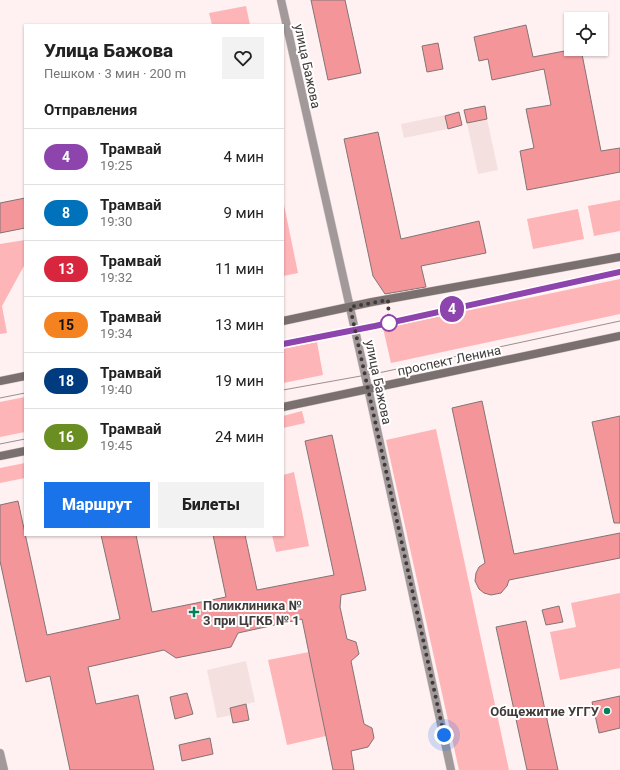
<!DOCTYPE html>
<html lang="ru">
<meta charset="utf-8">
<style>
:root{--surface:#fff;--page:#f2f2f2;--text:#222;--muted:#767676;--line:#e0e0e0;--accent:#1a73e8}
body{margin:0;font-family:Roboto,sans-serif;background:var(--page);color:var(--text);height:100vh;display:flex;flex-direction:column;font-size:15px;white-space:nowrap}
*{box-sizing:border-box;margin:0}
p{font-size:13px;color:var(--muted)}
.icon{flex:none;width:22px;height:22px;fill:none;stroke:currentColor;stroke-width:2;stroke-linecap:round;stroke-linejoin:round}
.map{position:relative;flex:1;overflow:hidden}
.details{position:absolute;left:24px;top:24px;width:260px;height:512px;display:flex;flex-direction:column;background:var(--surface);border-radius:0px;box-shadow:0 1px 3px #0004}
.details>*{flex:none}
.badge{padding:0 8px;border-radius:13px;font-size:14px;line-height:26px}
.fabs{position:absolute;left:564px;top:12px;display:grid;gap:8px}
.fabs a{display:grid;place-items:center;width:44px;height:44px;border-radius:0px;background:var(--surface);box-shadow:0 1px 3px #0004;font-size:20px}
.you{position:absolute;width:20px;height:20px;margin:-10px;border:3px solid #fff;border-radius:50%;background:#1a73e8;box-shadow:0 0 0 6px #1a73e833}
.map>.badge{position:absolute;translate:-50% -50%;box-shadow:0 0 0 2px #fff}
h2{padding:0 20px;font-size:15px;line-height:36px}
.round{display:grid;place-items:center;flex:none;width:42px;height:42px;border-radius:0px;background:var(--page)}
.head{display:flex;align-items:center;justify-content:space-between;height:68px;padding:0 20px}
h1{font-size:19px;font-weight:800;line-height:30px}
.button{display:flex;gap:8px;margin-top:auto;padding:8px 20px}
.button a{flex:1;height:46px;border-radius:0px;background:var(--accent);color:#fff;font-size:16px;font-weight:800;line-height:46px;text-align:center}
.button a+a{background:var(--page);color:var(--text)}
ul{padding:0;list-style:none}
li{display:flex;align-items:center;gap:12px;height:56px;padding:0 20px;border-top:1px solid var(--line)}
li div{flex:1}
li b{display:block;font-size:15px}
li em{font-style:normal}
li .badge{min-width:44px;font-weight:700;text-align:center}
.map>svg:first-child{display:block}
</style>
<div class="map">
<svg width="620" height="770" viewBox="0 0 620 770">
<rect width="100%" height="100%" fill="#fff0f1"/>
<g fill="#f5e0e0">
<path d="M 450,114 L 453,128 L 404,138 L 401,124 Z"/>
<path d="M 487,119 L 498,170 L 478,174 L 467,123 Z"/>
<path d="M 246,661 L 255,702 L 230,708 L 232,715 L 217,718 L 207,670 Z"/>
</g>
<g fill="#feb5b8">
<path d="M 246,6 L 250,25 L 212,25 L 209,13 Z"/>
<path d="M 283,200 L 298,273 L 283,276 Z"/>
<path d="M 620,200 L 620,231 L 594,236 L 588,206 Z"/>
<path d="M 578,209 L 584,239 L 533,249 L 527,219 Z"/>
<path d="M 25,240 L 25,264 L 2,306 L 7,333 L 0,334 L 0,244 Z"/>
<path d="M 620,279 L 620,314 L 391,363 L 383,328 Z"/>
<path d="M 317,342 L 323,375 L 283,383 L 283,349 Z"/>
<path d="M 25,397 L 25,432 L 0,437 L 0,402 Z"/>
<path d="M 302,411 L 305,423 L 283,428 L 283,416 Z"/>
<path d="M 436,429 L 509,770 L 459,770 L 386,440 Z"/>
<path d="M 25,463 L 25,478 L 0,483 L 0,468 Z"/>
<path d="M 294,472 L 309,546 L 276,552 L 272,535 L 283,535 L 283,475 Z"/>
<path d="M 620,593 L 620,668 L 560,680 L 550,632 L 576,627 L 571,603 Z"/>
<path d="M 309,652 L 326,736 L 287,745 L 268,660 Z"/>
</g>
<g fill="#f4959a" stroke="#837474">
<path d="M 311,0 L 345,0 L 361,73 L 328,80 Z"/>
<path d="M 526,25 L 533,57 L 575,49 L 581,49 L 601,151 L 620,148 L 620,172 L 527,190 L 520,151 L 534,148 L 526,109 L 551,105 L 544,69 L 492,80 L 488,59 L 479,61 L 474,37 Z"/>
<path d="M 438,43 L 443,69 L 427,72 L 422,46 Z"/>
<path d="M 485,106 L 487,119 L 467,123 L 464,110 Z"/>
<path d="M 459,112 L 462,125 L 448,129 L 445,116 Z"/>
<path d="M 378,132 L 401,239 L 479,221 L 486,253 L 421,266 L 426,287 L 385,294 L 373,276 L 344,139 Z"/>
<path d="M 25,198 L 25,228 L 0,233 L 0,203 Z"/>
<path d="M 482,401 L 514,554 L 620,533 L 620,558 L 509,580 L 507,586 L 501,593 L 491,595 L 484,593 L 479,589 L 475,581 L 476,573 L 479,567 L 485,563 L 452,408 Z"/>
<path d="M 620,416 L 620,523 L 614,523 L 592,422 Z"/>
<path d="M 332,435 L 366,590 L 341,595 L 340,607 L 347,639 L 356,642 L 359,654 L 351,661 L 364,724 L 372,728 L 374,738 L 368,747 L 351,751 L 354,770 L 333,770 L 302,619 L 238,633 L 231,647 L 176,658 L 164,650 L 88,667 L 96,704 L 138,695 L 154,770 L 70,770 L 50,676 L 26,682 L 0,561 L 0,505 L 18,501 L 47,635 L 120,619 L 101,535 L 136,535 L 152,612 L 226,597 L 213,535 L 245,535 L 257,590 L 334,575 L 305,441 Z"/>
<path d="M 559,606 L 563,622 L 546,625 L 542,610 Z"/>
<path d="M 526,621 L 551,738 L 558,770 L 527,770 L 496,627 Z"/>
<path d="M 187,693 L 193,714 L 175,719 L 170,697 Z"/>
<path d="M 620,696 L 620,728 L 599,733 L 592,702 Z"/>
<path d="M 246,704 L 249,720 L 233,723 L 230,708 Z"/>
<path d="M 210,738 L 213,754 L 182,761 L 179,745 Z"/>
</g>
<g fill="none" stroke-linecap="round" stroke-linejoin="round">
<defs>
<g id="minor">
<path d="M 368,388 L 451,770"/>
<path d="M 0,753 L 4,770"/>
</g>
<path id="tertiary" d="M 281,0 L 368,388"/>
<g id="secondary">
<path d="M 283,321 L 372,302 L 620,257"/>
<path d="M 0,381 L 25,376"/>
<path d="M 283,407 L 620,336"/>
<path d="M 0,456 L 25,451"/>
</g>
</defs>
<use href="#minor" stroke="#d9cccc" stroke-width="9"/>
<use href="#tertiary" stroke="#d9cccc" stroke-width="9"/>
<use href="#secondary" stroke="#d9cccc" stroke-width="9"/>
<use href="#minor" stroke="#a29a9a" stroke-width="8"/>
<use href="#tertiary" stroke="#a29a9a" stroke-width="8"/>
<use href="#secondary" stroke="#7a7070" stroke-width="8"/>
<g stroke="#9a8f90" stroke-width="1">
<path d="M 283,344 L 375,326 L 620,272"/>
<path d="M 283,390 L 383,372 L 620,321"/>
<path d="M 0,398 L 25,393"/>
<path d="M 0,444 L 25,439"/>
</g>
</g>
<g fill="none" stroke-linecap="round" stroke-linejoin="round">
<defs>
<path id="line" d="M 283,344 L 375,326 L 620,272"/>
</defs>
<use href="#line" stroke="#fff" stroke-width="9"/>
<use href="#line" stroke="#8e44ad" stroke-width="6"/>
<path stroke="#413a3a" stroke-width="4" stroke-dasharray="0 7.2" d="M 389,323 L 388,300 L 350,307 L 444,735"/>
</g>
<circle fill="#fff" stroke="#8e44ad" stroke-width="2" cx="389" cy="323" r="8"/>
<g fill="#057e5c" stroke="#fff" stroke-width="1.5">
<path d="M192 606h4v4h4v4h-4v4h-4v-4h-4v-4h4z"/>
<circle cx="607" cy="711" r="4"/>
</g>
<g text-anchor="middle" stroke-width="4" stroke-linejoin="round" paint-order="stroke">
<g font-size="13" fill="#413a3a" stroke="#fff">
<text transform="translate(308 66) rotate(78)" y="5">улица Бажова</text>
<text transform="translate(449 360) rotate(-12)" y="5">проспект Ленина</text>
<text transform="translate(379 382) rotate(78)" y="5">улица Бажова</text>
</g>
<g font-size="13" font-weight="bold" fill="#413a3a" stroke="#fff" text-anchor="start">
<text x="203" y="610">Поликлиника №<tspan x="203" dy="15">3 при ЦГКБ № 1</tspan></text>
<text x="599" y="716" text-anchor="end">Общежитие УГГУ</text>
</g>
</g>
</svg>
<div class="fabs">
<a><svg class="icon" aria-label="locate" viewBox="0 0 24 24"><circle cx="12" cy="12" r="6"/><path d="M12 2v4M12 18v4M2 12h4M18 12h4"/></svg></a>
</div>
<div class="you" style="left:444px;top:735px"></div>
<b class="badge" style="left:452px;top:309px;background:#8e44ad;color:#fff">4</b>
<section class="details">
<div class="head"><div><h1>Улица Бажова</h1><p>Пешком · 3 мин · 200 m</p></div><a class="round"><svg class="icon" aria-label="heart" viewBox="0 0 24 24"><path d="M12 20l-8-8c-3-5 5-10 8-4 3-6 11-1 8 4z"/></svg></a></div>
<h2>Отправления</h2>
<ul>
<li><span class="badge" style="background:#8e44ad;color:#fff">4</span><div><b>Трамвай</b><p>19:25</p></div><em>4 мин</em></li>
<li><span class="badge" style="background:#0072bc;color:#fff">8</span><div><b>Трамвай</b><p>19:30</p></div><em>9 мин</em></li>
<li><span class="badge" style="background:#d7263d;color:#fff">13</span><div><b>Трамвай</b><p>19:32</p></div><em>11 мин</em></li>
<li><span class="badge" style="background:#f58220;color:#111">15</span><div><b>Трамвай</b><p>19:34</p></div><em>13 мин</em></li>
<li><span class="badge" style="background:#003b80;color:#fff">18</span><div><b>Трамвай</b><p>19:40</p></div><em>19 мин</em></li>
<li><span class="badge" style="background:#6b8e23;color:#fff">16</span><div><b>Трамвай</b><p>19:45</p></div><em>24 мин</em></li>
</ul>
<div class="button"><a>Маршрут</a><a>Билеты</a></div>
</section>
</div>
